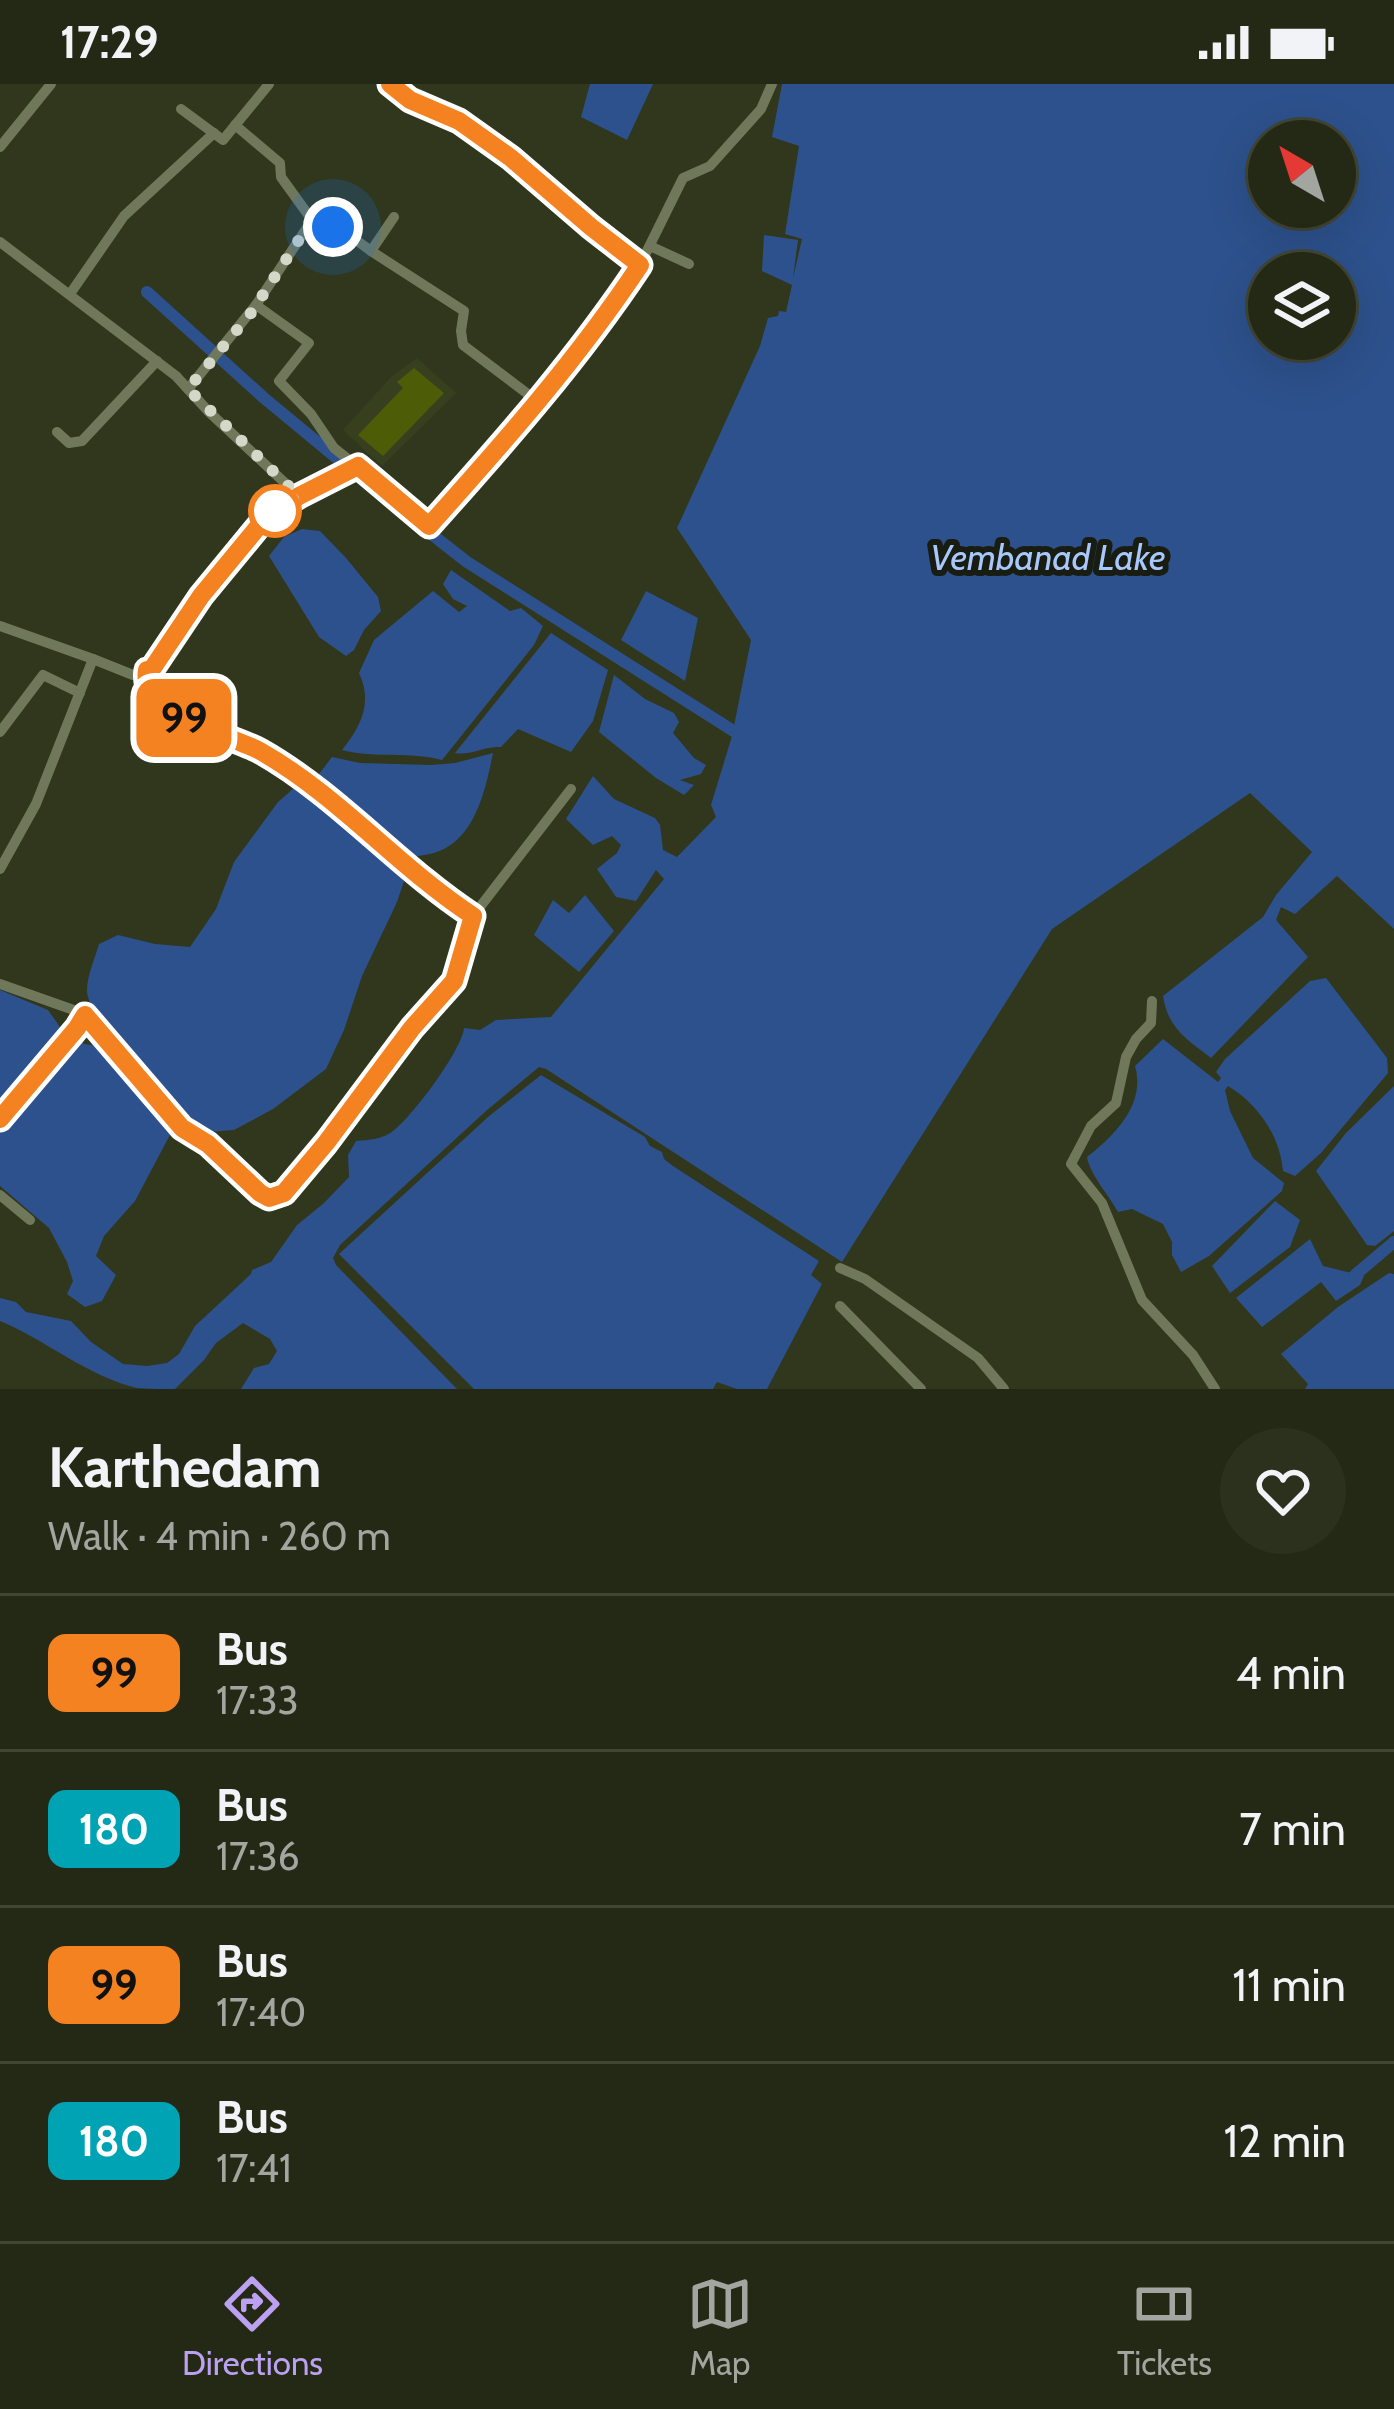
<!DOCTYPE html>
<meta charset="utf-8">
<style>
:root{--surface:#242915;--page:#2c311e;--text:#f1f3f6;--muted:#a3a6a0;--line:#414534;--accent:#bca0f2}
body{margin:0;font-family:Cabin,sans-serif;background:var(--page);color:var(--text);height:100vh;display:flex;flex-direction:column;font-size:45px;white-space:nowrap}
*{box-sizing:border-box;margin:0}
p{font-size:39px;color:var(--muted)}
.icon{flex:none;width:66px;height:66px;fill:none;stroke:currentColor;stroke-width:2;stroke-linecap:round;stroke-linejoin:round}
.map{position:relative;height:1305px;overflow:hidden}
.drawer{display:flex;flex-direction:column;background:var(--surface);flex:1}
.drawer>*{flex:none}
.badge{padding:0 24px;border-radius:18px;font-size:42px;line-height:78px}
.needle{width:78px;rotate:321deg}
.buttons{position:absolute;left:1248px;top:36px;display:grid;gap:24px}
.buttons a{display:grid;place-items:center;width:108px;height:108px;border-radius:50%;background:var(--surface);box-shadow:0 12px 48px #0002,0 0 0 3px var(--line);font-size:60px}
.you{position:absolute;width:60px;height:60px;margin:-30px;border:9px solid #fff;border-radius:50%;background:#1a73e8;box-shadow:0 0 0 18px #1a73e833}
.map>.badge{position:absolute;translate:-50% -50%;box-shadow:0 0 0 6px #fff}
.round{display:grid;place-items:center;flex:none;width:126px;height:126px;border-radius:63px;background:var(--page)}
.summary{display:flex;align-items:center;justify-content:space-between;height:204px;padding:0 48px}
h1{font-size:57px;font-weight:700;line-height:90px}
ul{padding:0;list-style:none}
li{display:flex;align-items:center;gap:36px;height:156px;padding:0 48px;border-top:3px solid var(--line)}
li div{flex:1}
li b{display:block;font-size:45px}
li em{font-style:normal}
li .badge{min-width:132px;font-weight:700;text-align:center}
.status{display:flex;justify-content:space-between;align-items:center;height:84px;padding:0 60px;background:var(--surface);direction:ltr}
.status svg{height:33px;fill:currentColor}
.tabs{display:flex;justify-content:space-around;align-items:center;height:168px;border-top:3px solid var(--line);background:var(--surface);font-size:33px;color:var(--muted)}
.tabs a{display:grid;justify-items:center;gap:6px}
.tabs .on{color:var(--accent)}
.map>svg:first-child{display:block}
</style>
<div class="status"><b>17:29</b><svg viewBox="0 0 49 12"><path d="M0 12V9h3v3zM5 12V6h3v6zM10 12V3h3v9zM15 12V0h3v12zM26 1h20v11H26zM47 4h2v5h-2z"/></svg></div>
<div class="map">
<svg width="1394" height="1305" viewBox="0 0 1394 1305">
<rect width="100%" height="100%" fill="#30371c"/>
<path fill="#37401e" d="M 417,274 L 456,309 L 382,382 L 343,346 L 392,292 Z"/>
<path fill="#4d5d07" d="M 414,284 L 444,309 L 383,372 L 358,351 L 403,304 L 397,298 Z"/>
<g fill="#2d518c" fill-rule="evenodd">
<path d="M 590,0 L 653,0 L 627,56 L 581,33 Z"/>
<path d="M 782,0 L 1394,0 L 1394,845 L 1337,792 L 1295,830 L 1281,823 L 1276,836 L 1308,873 L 1211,974 C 1186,955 1168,944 1163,912 L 1263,833 L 1276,811 L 1312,768 L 1250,709 L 1052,845 L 842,1178 L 546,985 L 539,983 L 486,1027 L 340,1161 L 333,1174 L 336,1181 L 457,1305 L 241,1305 L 254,1284 L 269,1280 L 277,1267 L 270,1255 L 243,1239 L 216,1259 L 204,1276 L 175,1305 C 162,1305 148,1305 137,1304 C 87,1292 46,1256 0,1237 L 0,1214 L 16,1218 L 26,1228 L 71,1237 L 91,1258 L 123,1280 L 147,1282 L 167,1279 L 179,1270 L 195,1242 L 251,1190 L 252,1186 L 271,1178 L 297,1141 L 324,1119 L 349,1093 L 348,1071 L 356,1057 C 369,1056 383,1055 393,1047 C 412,1033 462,966 464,944 L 480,946 L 496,936 L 551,933 L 664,795 L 656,786 L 636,817 L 616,813 L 597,785 L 617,769 L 621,761 L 612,752 L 593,761 L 566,735 L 593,692 L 614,715 L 655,734 L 660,741 L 663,766 L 677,773 L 716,733 L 711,721 L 732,652 L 751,556 L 677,444 L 760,262 L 768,234 L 778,232 L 779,227 L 786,228 L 792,201 L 762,187 L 764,151 L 798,156 L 793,194 L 802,155 L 785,150 L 799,62 L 772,53 ZM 1269,57 L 1335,57 L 1335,123 L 1269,123 ZM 1269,189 L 1335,189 L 1335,255 L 1269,255 Z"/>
<path d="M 302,445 L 320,447 L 346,474 L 378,513 L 381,527 L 364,546 L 354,566 L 346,572 L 319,553 L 269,472 L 284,453 Z"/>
<path d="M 451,486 L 510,527 L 521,524 L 543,542 L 534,561 L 442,676 C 408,667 377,675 342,666 C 361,642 373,619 359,589 L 374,556 L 433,507 L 459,528 L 467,522 L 453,515 L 443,500 Z"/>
<path d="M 646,507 L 698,534 L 685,597 L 621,556 Z"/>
<path d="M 551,549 L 608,586 L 593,637 L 571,668 L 518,645 L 501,663 C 484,662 471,672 455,669 Z"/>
<path d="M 614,591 L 645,615 L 674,629 L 679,638 L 673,649 L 694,674 L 706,681 L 701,690 L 680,696 L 694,701 L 684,711 L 656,694 L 599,648 Z"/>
<path d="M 493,669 C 486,703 477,748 444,765 C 432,771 418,772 404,774 L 376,742 L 313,698 L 332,673 L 360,679 L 431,681 L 455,679 Z"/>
<path d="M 301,698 L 361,750 L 368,762 L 404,797 L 397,818 L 362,892 L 344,946 L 326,985 L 273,1025 L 234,1046 L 208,1048 C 180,1026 87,941 87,906 C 87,892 95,874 99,860 L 118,851 L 155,860 L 190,863 L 216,825 L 234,778 L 278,718 Z"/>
<path d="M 585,811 L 614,847 L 579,888 L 534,851 L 553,816 L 569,829 Z"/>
<path d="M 1326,894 L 1387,974 L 1388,989 L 1321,1069 L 1295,1092 L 1283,1087 C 1280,1052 1258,1020 1228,1002 L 1225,1006 L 1230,1027 L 1253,1074 L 1284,1099 L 1282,1107 L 1209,1172 L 1181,1188 L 1172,1171 L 1172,1158 L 1163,1140 L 1132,1125 L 1118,1128 C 1109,1111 1090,1091 1087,1073 C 1115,1051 1146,1020 1135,982 L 1163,955 L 1218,998 L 1221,994 L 1216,988 L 1225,975 L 1310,897 Z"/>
<path d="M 0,906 L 48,926 L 60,943 L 54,959 L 0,1025 Z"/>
<path d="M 76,949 L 84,960 L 91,961 L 101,953 L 126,982 L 172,1047 L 135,1117 L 104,1152 L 96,1172 L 116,1191 L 102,1217 L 85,1223 L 67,1210 L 73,1197 L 67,1178 L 49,1144 L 0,1102 L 0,1045 L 30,1012 Z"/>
<path d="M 541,991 L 645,1053 L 650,1062 L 662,1068 L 664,1075 L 673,1082 L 819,1177 L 811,1191 L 822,1200 L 767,1305 L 737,1305 L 717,1298 L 713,1305 L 474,1305 L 339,1170 L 488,1033 Z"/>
<path d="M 1394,1002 L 1394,1147 L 1375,1162 L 1367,1161 L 1316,1087 L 1346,1049 Z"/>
<path d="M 1275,1117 L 1300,1136 L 1290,1163 L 1230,1209 L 1212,1182 Z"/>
<path d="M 1310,1155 L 1323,1182 L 1364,1192 L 1360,1201 L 1336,1217 L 1321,1198 L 1262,1243 L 1236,1214 Z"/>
<path d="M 1389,1189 L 1394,1190 L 1394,1305 L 1305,1305 L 1308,1300 L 1281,1270 L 1338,1223 Z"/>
</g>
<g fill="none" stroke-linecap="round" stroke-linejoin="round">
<g stroke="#2d518c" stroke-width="12">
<path d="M 147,208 L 264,314 L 345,381"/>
<path d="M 356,391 L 467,478 L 743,653"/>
<path d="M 1355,1191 L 1394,1158"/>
</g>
<g stroke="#70785b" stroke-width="10">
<path d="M 390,0 L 410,16 L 459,37 L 510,74 L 640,181"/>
<path d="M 181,25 L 223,56 L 269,0"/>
<path d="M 235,41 L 280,79 L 281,93 L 312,136 L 256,221"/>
<path d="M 0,63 L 51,0"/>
<path d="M 312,136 L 326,143 L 341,145 L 371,167 L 394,133"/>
<path d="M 0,158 L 176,292 L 209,328 L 299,412"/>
<path d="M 650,162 L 689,180"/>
<path d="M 371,167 L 464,227 L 461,247 L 463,261 L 537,317"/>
<path d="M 70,210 L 124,132 L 214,49"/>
<path d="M 188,305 L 256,221 L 309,259 L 279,297 L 311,330 L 334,364 L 358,383"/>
<path d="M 57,348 L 69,359 L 82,357 L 157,277"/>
<path d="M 0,542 L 93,575"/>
<path d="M 147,586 C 139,632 230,650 260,667 C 338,712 397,783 473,832"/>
<path d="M 0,648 L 43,591 L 80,609"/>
<path d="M 0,785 L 36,720 L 93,575 L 133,591 L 152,585 L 201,512 L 267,432 L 299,412 L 358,383 L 429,442 L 513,349 L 575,275 L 640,181 L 683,94 L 710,82 L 761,25 L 772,0"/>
<path d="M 0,900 L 85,930 L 182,1044 L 208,1060 L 260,1109 L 269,1114 L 284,1109 L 326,1059 L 412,944 L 454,897 L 460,884 L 473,832 L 571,705"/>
<path d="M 1152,917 L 1151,939 L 1136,955 L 1126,973 L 1116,1019 L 1091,1042 L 1071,1080 L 1102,1119 L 1142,1216 L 1193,1271 L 1215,1305"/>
<path d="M 0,1035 L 77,944 L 85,930"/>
<path d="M 0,1111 L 30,1136"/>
<path d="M 840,1184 L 865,1195 L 978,1274 L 1004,1305"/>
<path d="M 840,1222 L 921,1305"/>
</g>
</g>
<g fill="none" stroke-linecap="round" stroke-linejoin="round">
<defs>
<path id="line" d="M 0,1035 L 77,944 L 85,931 L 182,1044 L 208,1060 L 260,1109 L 269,1114 L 284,1109 L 326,1059 L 412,944 L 454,897 L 473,832 C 398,783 338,711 260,667 C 229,650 139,632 147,586 L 152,585 L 201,512 L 267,432 L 299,412 L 358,382 L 429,442 C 505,357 577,276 640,181 L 591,143 L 511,74 L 459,37 L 410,16 L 390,0"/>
</defs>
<use href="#line" stroke="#fff" stroke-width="27"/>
<use href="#line" stroke="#f58220" stroke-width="18"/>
<path stroke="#d3d8c8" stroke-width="12" stroke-dasharray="0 21.6" d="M 275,427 L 299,412 L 188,305 L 251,229 L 312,136 L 326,143 L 333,143"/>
</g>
<circle fill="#fff" stroke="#f58220" stroke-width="6" cx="275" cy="427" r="24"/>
<g text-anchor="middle" stroke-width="12" stroke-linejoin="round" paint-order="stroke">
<g font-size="36" font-style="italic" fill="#a8c8fd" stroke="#191d11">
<text x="1048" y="486">Vembanad Lake</text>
</g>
</g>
</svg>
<div class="buttons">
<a><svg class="needle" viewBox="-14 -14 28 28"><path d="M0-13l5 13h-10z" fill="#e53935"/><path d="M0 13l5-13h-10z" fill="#a3a6a0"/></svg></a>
<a><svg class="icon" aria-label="layers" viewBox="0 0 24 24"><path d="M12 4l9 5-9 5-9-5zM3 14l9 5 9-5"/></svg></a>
</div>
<div class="you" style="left:333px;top:143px"></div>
<b class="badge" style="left:184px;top:634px;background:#f58220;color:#111">99</b>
</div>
<section class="drawer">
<div class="summary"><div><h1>Karthedam</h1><p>Walk · 4 min · 260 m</p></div><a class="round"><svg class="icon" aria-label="heart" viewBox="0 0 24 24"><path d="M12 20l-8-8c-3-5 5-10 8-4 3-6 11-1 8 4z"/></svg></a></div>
<ul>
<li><span class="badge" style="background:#f58220;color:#111">99</span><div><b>Bus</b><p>17:33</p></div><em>4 min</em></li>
<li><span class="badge" style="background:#00a3b4;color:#fff">180</span><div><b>Bus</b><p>17:36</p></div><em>7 min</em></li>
<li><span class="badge" style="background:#f58220;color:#111">99</span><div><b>Bus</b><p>17:40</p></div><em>11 min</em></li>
<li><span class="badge" style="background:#00a3b4;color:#fff">180</span><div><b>Bus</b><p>17:41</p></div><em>12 min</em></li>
</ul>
</section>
<nav class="tabs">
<a class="on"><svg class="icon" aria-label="directions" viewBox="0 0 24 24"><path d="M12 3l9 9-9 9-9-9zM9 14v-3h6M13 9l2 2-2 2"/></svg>Directions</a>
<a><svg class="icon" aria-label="map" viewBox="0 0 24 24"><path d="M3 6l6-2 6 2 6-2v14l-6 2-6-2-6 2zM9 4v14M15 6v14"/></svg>Map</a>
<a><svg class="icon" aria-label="tickets" viewBox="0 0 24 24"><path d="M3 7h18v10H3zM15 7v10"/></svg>Tickets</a>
</nav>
